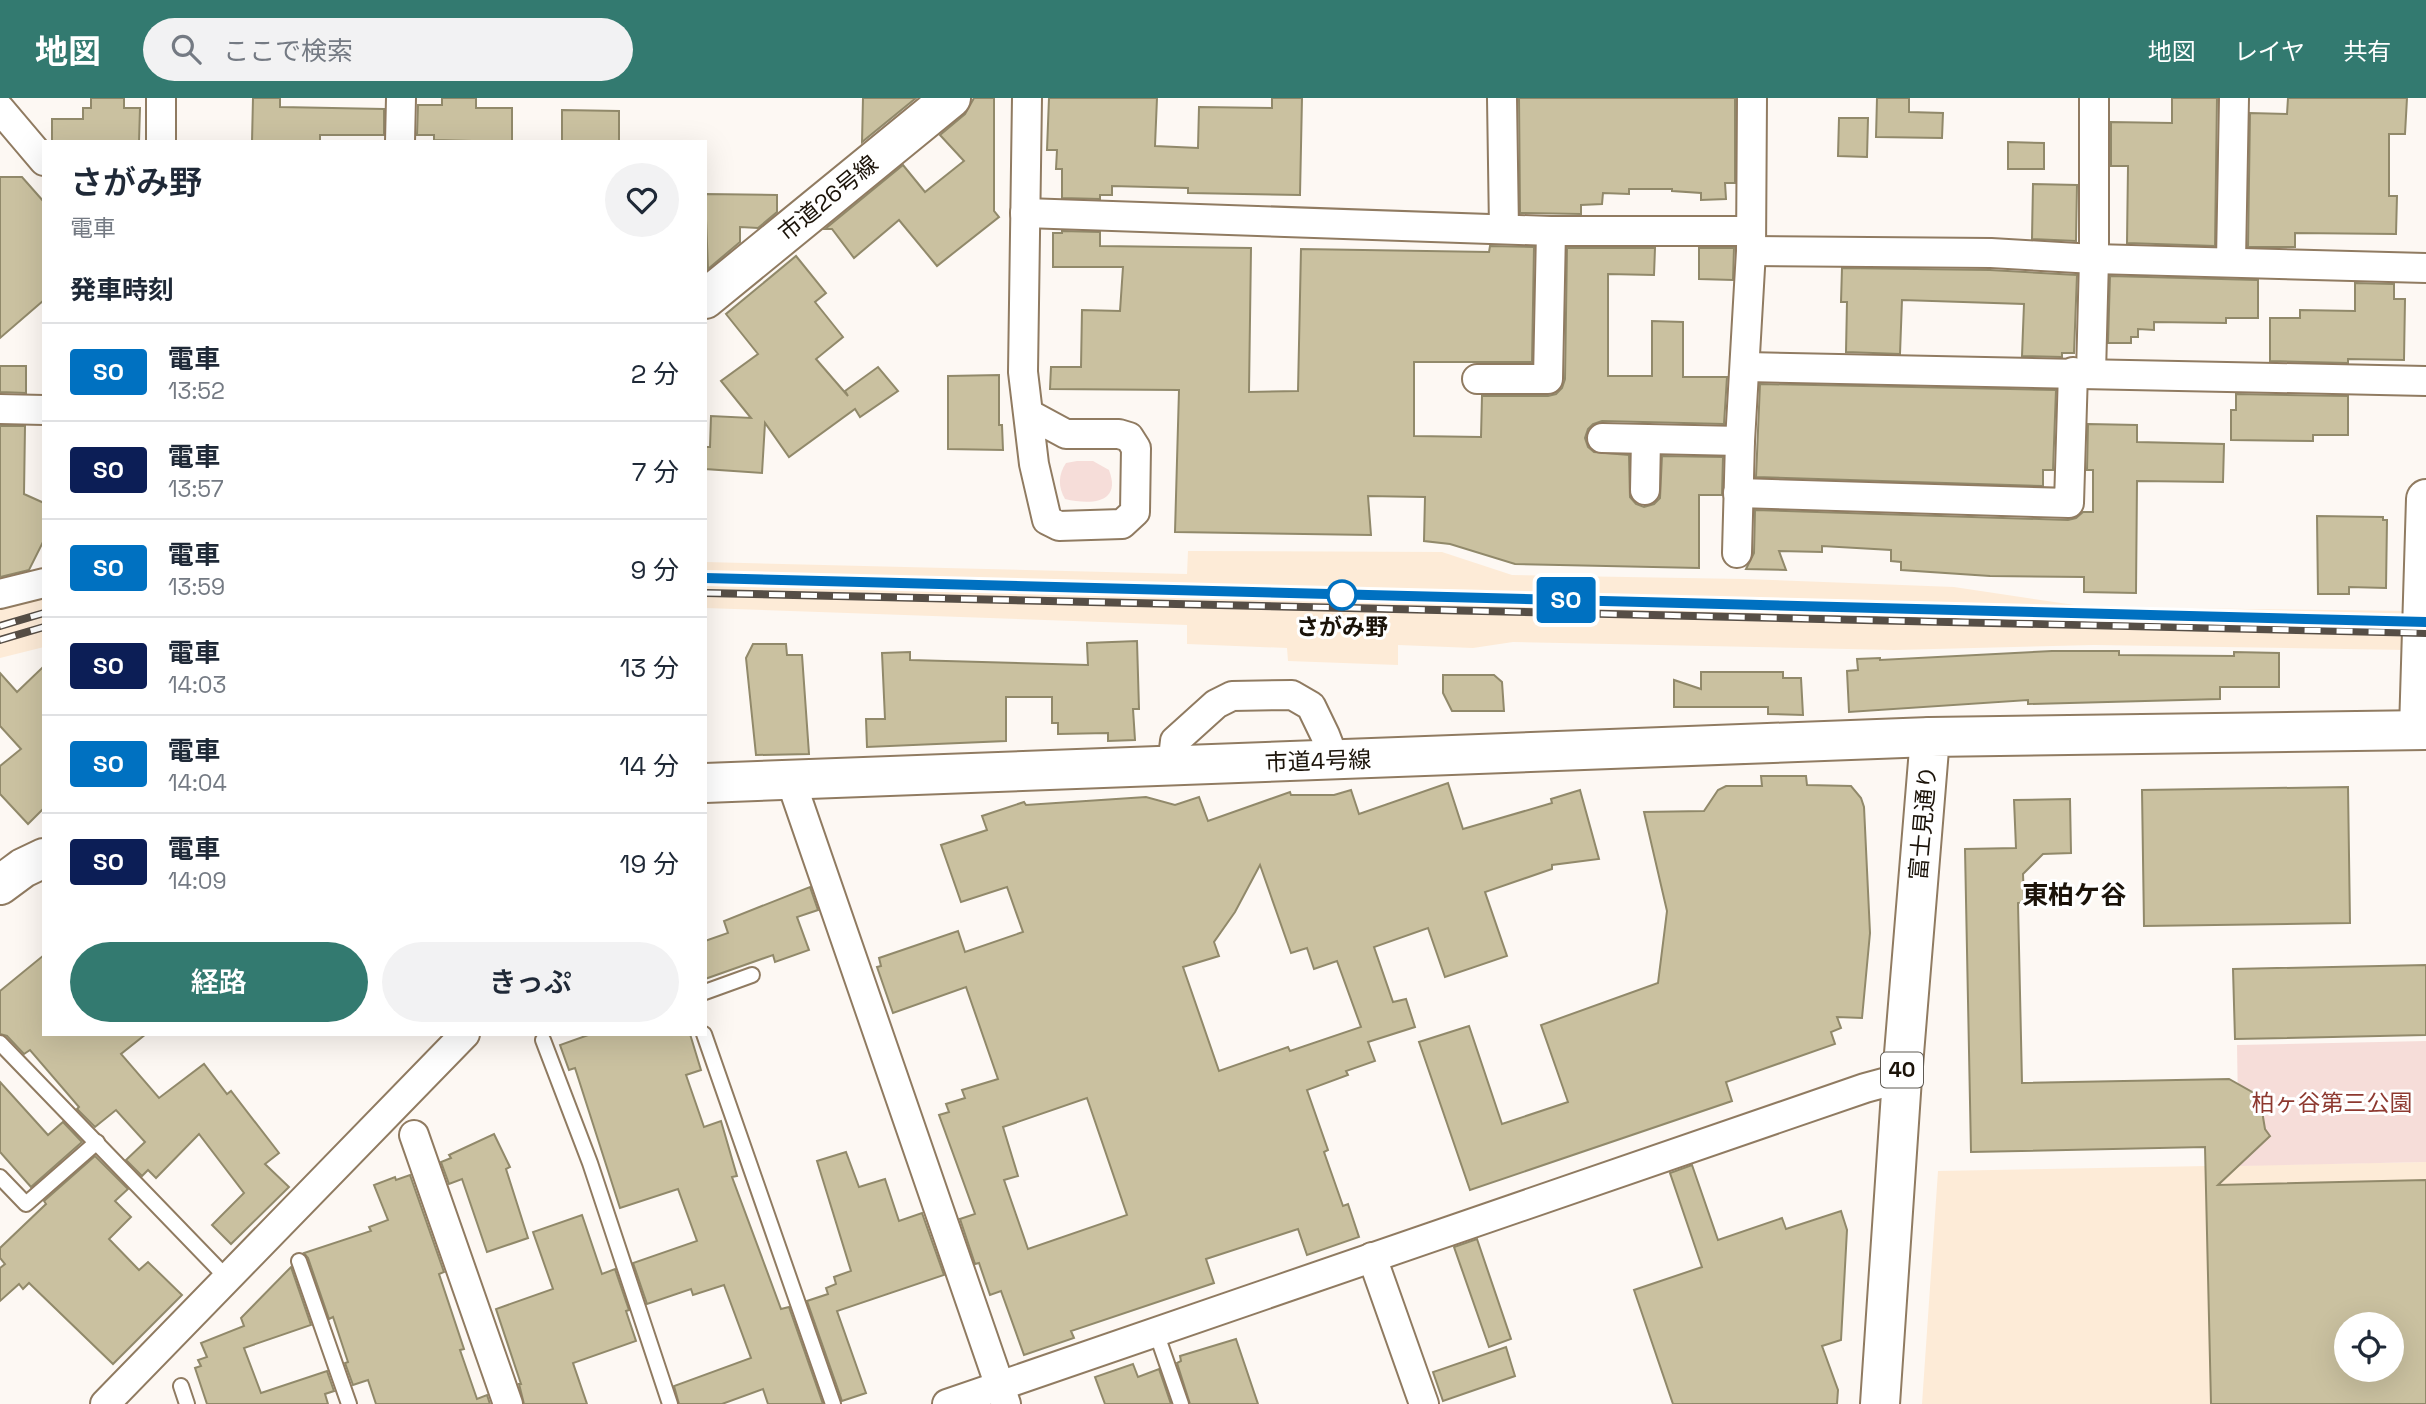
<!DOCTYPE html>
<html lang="ja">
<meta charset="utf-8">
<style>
:root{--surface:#fff;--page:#f2f2f3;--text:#1f2937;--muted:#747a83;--line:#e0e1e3;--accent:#337a70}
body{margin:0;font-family:"Space Grotesk","Noto Sans JP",sans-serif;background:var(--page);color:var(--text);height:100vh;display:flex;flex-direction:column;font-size:26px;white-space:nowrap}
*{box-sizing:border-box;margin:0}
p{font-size:23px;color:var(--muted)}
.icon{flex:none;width:38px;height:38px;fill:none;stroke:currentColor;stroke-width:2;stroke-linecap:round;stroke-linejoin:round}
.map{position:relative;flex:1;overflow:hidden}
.sheet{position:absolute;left:42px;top:42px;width:665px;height:896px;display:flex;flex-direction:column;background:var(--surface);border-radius:0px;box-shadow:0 7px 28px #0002}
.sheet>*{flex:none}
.badge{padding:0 14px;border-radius:5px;font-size:24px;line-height:46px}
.buttons{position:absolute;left:2334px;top:1214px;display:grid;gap:14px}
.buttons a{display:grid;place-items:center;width:70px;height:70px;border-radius:50%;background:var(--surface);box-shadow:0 7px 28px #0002;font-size:35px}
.map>.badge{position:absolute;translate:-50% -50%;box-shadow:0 0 0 4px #fff}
h2{padding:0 28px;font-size:26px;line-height:63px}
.round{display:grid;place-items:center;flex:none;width:74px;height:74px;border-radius:37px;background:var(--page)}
.head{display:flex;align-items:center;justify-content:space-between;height:119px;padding:0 28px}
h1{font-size:33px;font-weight:600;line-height:52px}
.cta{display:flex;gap:14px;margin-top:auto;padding:14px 28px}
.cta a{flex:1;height:80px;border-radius:42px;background:var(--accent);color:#fff;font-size:28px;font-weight:600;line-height:80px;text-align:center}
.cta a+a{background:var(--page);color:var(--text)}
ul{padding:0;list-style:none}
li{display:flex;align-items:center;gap:21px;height:98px;padding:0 28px;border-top:2px solid var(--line)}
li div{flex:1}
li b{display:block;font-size:26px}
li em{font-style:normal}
li .badge{min-width:77px;font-weight:700;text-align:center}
header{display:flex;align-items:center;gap:42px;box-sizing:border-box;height:98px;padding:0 35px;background:var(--accent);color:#fff}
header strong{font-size:33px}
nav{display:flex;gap:38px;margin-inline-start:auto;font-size:24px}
.search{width:490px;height:63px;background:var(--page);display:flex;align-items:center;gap:18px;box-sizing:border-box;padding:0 24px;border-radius:38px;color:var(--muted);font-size:26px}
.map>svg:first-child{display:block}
</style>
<header>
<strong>地図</strong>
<div class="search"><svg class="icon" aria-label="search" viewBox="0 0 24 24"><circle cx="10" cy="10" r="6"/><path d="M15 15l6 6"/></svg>ここで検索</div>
<nav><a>地図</a><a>レイヤ</a><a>共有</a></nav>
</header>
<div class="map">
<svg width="2426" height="1306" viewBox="0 0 2426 1306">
<rect width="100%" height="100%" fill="#fdf8f3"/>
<g fill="#fdebd7" fill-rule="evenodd">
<path d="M 1188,453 L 1442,454 L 1512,477 L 1744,481 L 1954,489 L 2088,509 L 2408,513 L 2407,552 L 2094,547 L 1894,552 L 1513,544 L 1473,550 L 1398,547 L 1398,567 L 1288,563 L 1287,550 L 1187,546 L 1187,527 L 705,510 L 705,464 L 1187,476 Z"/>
<path d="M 44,500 L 44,549 L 0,560 L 0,512 Z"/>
<path d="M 2426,1064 L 2426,1306 L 1922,1306 L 1938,1073 ZM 2347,1227 L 2392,1227 L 2392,1272 L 2347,1272 Z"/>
</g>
<g fill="#f6ddd9">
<path d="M 1077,363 L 1093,363 L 1109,372 C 1122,406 1090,407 1065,401 C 1058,389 1058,377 1066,365 Z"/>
<path d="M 2426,943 L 2426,1064 L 2239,1068 L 2237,947 Z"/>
</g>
<g fill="#cac1a0" stroke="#91896a" stroke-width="2" fill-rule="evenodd">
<path d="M 91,0 L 124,0 L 124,10 L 140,10 L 139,44 L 52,44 L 52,21 L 83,21 L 83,10 L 91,10 Z"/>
<path d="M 253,0 L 280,0 L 280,9 L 384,11 L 384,37 L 320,37 L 320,44 L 252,44 Z"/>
<path d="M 442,0 L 476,0 L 476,10 L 512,10 L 512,44 L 434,42 L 434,37 L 417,37 L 418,7 L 442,7 Z"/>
<path d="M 863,0 L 916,0 L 862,44 Z"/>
<path d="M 974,0 L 994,0 L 994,113 L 999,119 L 937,168 L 899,122 L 854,160 L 832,131 L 825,131 L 903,67 L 925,94 L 964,63 L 940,37 L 965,16 Z"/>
<path d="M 1049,0 L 1157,0 L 1155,48 L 1198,50 L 1199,9 L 1272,10 L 1272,0 L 1302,0 L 1300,97 L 1188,95 L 1188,90 L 1112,88 L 1112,97 L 1100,97 L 1100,101 L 1062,100 L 1062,71 L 1056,71 L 1057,52 L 1047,52 Z"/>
<path d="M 1519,0 L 1735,0 L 1735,85 L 1725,85 L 1726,101 L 1701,102 L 1701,95 L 1672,93 L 1672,91 L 1629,91 L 1629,96 L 1603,95 L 1602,106 L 1581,107 L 1581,116 L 1520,115 Z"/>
<path d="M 1877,0 L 1909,0 L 1909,14 L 1943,15 L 1942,40 L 1876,39 Z"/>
<path d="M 2172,0 L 2217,0 L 2215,148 L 2127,145 L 2128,68 L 2111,68 L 2111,24 L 2172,25 Z"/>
<path d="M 2288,0 L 2407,0 L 2405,36 L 2389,36 L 2389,98 L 2397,98 L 2396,136 L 2295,135 L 2295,149 L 2248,149 L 2250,15 L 2287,16 Z"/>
<path d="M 562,12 L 619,13 L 619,44 L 562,44 Z"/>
<path d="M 1839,20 L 1868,20 L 1867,59 L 1838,58 Z"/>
<path d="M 2008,44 L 2044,45 L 2044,71 L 2008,71 Z"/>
<path d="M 0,79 L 22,79 L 44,104 L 44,202 L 0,240 Z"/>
<path d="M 2033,86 L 2077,87 L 2076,143 L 2032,141 Z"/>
<path d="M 705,96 L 777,97 L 777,114 L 758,130 L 740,129 L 740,144 L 708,171 Z"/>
<path d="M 1062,133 L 1100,134 L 1100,148 L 1251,150 L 1249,294 L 1298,293 L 1301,151 L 1489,154 L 1490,148 L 1534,149 L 1532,264 L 1414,264 L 1414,338 L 1481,339 L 1482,298 L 1548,298 L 1556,296 L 1562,290 L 1565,281 L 1567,150 L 1655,150 L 1654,177 L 1608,176 L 1608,278 L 1652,278 L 1652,223 L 1683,224 L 1683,279 L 1727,279 L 1724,326 L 1602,323 L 1593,326 L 1588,331 L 1585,340 L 1588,349 L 1594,354 L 1629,357 L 1630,399 L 1636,406 L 1644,409 L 1654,406 L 1660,400 L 1662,358 L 1723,359 L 1722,397 L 1699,397 L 1699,470 L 1515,466 L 1450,446 L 1424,443 L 1425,399 L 1368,398 L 1371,437 L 1175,434 L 1179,292 L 1050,291 L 1051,269 L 1081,269 L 1082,212 L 1120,213 L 1123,169 L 1053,169 L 1053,135 L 1062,135 Z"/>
<path d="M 1699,150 L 1734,150 L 1733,182 L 1699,181 Z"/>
<path d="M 796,158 L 826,195 L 815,204 L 843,239 L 816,261 L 848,298 L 845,293 L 878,269 L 898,293 L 860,319 L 855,311 L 789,359 L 765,325 L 762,375 L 705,371 L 705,349 L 710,349 L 711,318 L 751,320 L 721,283 L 758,256 L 726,216 Z"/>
<path d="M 1842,170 L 1990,172 L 2077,177 L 2074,255 L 2062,255 L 2062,259 L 2022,258 L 2024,206 L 1902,202 L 1900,256 L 1846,254 L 1847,204 L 1841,204 Z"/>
<path d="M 2110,178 L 2258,182 L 2258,220 L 2226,220 L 2226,225 L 2154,224 L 2154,232 L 2138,231 L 2138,239 L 2131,239 L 2131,245 L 2108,245 Z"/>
<path d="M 2355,185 L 2394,186 L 2394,201 L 2405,201 L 2404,262 L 2348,261 L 2348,265 L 2270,263 L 2270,220 L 2300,220 L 2300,212 L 2355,213 Z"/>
<path d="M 0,268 L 26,268 L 26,295 L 0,294 Z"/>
<path d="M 999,277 L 999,327 L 1002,327 L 1003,352 L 948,351 L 948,278 Z"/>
<path d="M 1760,286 L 2056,292 L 2053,372 L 2043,372 L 2043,388 L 1756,379 Z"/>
<path d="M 2236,296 L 2348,298 L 2348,337 L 2313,337 L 2313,343 L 2231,342 L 2231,312 L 2236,312 Z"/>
<path d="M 2088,326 L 2137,327 L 2137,344 L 2224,346 L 2223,384 L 2137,383 L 2136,495 L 2084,494 L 2084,479 L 1990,478 L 1901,472 L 1901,464 L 1891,463 L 1891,452 L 1822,448 L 1822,454 L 1779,453 L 1786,472 L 1746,471 L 1754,455 L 1755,412 L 2068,422 L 2076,420 L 2083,414 L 2093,414 L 2093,372 L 2087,372 Z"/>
<path d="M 0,328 L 25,328 L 24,396 L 44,405 L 44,442 L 29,472 L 0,479 Z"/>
<path d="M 2317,418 L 2383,419 L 2383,422 L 2387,422 L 2386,490 L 2349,489 L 2349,496 L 2318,496 Z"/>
<path d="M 1137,543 L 1139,611 L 1133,611 L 1135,642 L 1108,643 L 1108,635 L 1058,636 L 1058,625 L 1052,625 L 1052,599 L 1006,599 L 1006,643 L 867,649 L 866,621 L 885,621 L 882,555 L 910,554 L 910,562 L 1088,567 L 1087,545 Z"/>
<path d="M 753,546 L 786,546 L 787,557 L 802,557 L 809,656 L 756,657 L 746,560 Z"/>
<path d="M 2052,553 L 2119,553 L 2119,557 L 2234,558 L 2234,554 L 2279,555 L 2279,589 L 2220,589 L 2220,601 L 2028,606 L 2028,602 L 1849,614 L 1847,573 L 1858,572 L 1857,561 L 1880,560 L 1880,562 Z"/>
<path d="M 44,568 L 44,710 L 28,726 L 0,696 L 0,668 L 21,651 L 0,628 L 0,575 L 17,594 Z"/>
<path d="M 1701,574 L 1783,574 L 1783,580 L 1801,580 L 1803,617 L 1768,616 L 1768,609 L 1674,609 L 1674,582 L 1701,591 Z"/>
<path d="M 1443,577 L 1494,577 L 1502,584 L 1504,613 L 1452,613 L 1443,595 Z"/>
<path d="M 1761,678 L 1806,678 L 1807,687 L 1851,688 L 1861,700 L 1864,709 L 1870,835 L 1862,920 L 1837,919 L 1841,930 L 1831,934 L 1835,946 L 1726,984 L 1732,1003 L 1470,1092 L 1419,944 L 1469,928 L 1502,1026 L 1568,1004 L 1541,927 L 1658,885 L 1667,813 L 1644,714 L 1704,713 L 1718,692 L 1726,688 L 1762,688 Z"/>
<path d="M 1448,685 L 1463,731 L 1552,705 L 1551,701 L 1580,692 L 1599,761 L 1552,767 L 1552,771 L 1485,794 L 1507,858 L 1445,879 L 1428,830 L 1374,849 L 1393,904 L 1406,901 L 1415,929 L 1368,944 L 1375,963 L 1346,973 L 1348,977 L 1307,992 L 1328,1052 L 1324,1054 L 1343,1108 L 1348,1106 L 1359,1139 L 1307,1157 L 1298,1131 L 1206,1161 L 1214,1185 L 1071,1233 L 1074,1240 L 1024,1257 L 1001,1193 L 990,1197 L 979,1165 L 975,1166 L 960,1121 L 975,1116 L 939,1017 L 949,1014 L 946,1006 L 965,1000 L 962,992 L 998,981 L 966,889 L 893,915 L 877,869 L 881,868 L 879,860 L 958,833 L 965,854 L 1023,834 L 1007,789 L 961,804 L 941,747 L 987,732 L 982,718 L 1024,704 L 1026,707 L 1146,699 L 1175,707 L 1199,699 L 1208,723 L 1290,694 L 1291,697 L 1334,697 L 1351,692 L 1359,716 ZM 1260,767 L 1291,855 L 1307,850 L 1314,871 L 1337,863 L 1361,929 L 1290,953 L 1288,949 L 1219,973 L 1183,869 L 1219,858 L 1214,844 L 1235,814 ZM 1087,1000 L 1127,1117 L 1028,1151 L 1004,1082 L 1018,1078 L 1003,1029 Z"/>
<path d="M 2348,689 L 2350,825 L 2144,828 L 2142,692 Z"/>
<path d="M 2070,701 L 2071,755 L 2043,756 L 2023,776 L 2024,804 L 2018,805 L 2022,985 L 2229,981 L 2268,1003 L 2263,1012 L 2263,1019 L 2265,1031 L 2270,1038 L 2218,1087 L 2426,1082 L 2426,1306 L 2211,1306 L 2205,1049 L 1971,1054 L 1965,751 L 2016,750 L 2014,702 ZM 2347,1227 L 2392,1227 L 2392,1272 L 2347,1272 Z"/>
<path d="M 810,789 L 818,812 L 797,819 L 809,852 L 775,864 L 773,857 L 705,881 L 705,843 L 728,835 L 724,823 Z"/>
<path d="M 44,857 L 44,936 L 146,936 L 121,956 L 159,1000 L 204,966 L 227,996 L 231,993 L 279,1055 L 265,1066 L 289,1089 L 231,1146 L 212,1127 L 244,1095 L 199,1036 L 156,1080 L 148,1072 L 142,1078 L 126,1062 L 145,1044 L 116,1012 L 95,1029 L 77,1011 L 79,1009 L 30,952 L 24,956 L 7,938 L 0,936 L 0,893 Z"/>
<path d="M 2426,867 L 2426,937 L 2235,941 L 2233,871 Z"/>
<path d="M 591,936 L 690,936 L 701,972 L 686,977 L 704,1029 L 721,1023 L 737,1078 L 732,1079 L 781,1211 L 789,1209 L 823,1306 L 768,1306 L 763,1291 L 722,1306 L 679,1306 L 674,1288 L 751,1260 L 724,1187 L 693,1197 L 691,1191 L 647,1206 L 633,1165 L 697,1143 L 678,1091 L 620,1110 L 575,970 L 569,972 L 560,947 Z"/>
<path d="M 0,984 L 48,1037 L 63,1024 L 82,1044 L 31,1089 L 0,1054 Z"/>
<path d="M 494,1036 L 510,1069 L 506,1071 L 528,1140 L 487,1154 L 462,1081 L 449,1086 L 441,1064 L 451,1060 L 449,1057 Z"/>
<path d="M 846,1054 L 859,1089 L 885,1081 L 899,1123 L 922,1115 L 944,1177 L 837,1213 L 866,1295 L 842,1303 L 807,1203 L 828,1196 L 826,1190 L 836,1186 L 834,1179 L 851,1173 L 817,1063 Z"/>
<path d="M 95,1058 L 128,1091 L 115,1103 L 131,1119 L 109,1141 L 139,1172 L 148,1164 L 182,1197 L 113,1266 L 29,1185 L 23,1191 L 19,1186 L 0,1203 L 0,1170 L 5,1166 L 0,1160 L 0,1150 L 46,1106 L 44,1103 Z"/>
<path d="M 1692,1067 L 1718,1142 L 1782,1120 L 1786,1131 L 1841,1113 L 1847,1132 L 1841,1242 L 1822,1248 L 1838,1292 L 1837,1306 L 1673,1306 L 1634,1192 L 1702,1169 L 1670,1075 Z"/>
<path d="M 410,1077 L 444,1174 L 439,1176 L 464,1251 L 460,1252 L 477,1301 L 487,1297 L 490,1306 L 376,1306 L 368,1282 L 353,1287 L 345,1265 L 348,1264 L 333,1219 L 329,1221 L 308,1160 L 304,1155 L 371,1133 L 369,1129 L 388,1122 L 374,1087 L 395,1079 L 396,1082 Z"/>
<path d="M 582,1117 L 602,1176 L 615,1171 L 629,1212 L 626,1213 L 636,1243 L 573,1265 L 587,1306 L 524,1306 L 519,1286 L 521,1286 L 496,1211 L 553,1191 L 533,1134 Z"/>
<path d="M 1477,1141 L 1511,1241 L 1489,1249 L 1454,1149 Z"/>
<path d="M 291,1169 L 311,1227 L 244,1250 L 261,1295 L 327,1273 L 334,1293 L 325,1296 L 328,1306 L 207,1306 L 195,1270 L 201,1268 L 198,1262 L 207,1259 L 201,1245 L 244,1228 L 241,1220 Z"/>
<path d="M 1236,1241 L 1258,1306 L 1190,1306 L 1177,1265 L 1181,1263 L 1180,1258 Z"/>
<path d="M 1506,1249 L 1515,1278 L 1443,1303 L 1433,1274 Z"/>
<path d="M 1133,1266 L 1138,1279 L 1159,1271 L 1171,1306 L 1105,1306 L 1095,1279 Z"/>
</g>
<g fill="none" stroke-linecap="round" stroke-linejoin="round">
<defs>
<g id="lane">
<path d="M 705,894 L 752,877"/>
<path d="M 704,936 L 833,1306"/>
<path d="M 543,942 L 590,1065 L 670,1306"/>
<path d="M 0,945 L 227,1180"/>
<path d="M 0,1079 L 26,1106 L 97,1044"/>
<path d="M 299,1163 L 349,1306"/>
<path d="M 1156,1234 L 1181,1306"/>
<path d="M 181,1288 L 187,1306"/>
</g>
<g id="street">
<path d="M 1027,0 L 1023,274 L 1034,366 L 1047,422 L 1059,428 L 1122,426 L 1135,414 L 1136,350 L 1129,339 L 1119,336 L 1066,336 L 1029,316"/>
<path d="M 1502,0 L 1504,131"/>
<path d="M 0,11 L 44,63"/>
<path d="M 161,44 L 161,0"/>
<path d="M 400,44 L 401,0"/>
<path d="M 1025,115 L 1551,133 L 1751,133"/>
<path d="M 1751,153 L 1991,155 L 2094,161 L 2426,170"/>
<path d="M 2231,163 L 2234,0"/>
<path d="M 1746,269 L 2426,283"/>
<path d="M 2091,275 L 2094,161 L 2094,0"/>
<path d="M 1477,281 L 1548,281 L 1551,133"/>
<path d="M 0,311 L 44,312"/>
<path d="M 1602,340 L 1740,343"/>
<path d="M 1645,392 L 1646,341"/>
<path d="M 1738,395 L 2069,405 L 2073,274"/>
<path d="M 1737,455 L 1740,343 L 1751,153 L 1752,0"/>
<path d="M 0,496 L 44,485"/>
<path d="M 1172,668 L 1175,643 L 1216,606 L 1232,598 L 1292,597 L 1311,608 L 1325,637 L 1335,663"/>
<path d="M 791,683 L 1006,1306"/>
<path d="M 414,1037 L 508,1306"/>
<path d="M 1372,1159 L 1424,1306"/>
<path d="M 105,1306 L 465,936"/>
<path d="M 947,1306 L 1865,990 L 1902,980"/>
</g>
<g id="secondary">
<path d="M 705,201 L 951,0"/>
<path d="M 2419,632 L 2426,401"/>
<path d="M 705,685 L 1930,639"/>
<path d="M 0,787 L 23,770 L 44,760"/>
</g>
<path id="primary" d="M 1880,1306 L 1902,980 L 1930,639 L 2426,632"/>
</defs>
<use href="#lane" stroke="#907b61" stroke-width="18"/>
<use href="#street" stroke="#907b61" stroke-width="32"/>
<use href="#secondary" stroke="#907b61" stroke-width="42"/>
<use href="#primary" stroke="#907b61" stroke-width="42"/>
<use href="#lane" stroke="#fff" stroke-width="14"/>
<use href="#street" stroke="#fff" stroke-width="28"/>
<use href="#secondary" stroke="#fff" stroke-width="38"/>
<use href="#primary" stroke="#fff" stroke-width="38"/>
<defs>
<g id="rail">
<path d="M 705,479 L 2426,524"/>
<path d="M 705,495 L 2426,535"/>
<path d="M 0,528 L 44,515"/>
<path d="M 0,542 L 44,529"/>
</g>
</defs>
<use href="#rail" stroke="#564e46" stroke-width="8"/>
<use href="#rail" stroke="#fff" stroke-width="5" stroke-dasharray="16" stroke-linecap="butt"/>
</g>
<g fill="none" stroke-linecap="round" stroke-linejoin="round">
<defs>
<path id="line" d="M 705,480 L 2426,524"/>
</defs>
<use href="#line" stroke="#fff" stroke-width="16"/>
<use href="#line" stroke="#0071c1" stroke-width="10"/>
</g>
<circle fill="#fff" stroke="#0071c1" stroke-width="3.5" cx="1342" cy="497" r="14"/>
<g text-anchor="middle" stroke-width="6" stroke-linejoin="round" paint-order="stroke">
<rect fill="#fff" stroke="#5f5a53" stroke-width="2" x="1881" y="954.5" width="42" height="35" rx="5"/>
<g font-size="21" font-weight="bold" fill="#1b1309">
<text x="1902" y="979">40</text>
</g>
<g font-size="23" fill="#1b1309" stroke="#fff">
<text transform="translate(828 100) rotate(-39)" y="8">市道26号線</text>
<text transform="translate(1318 663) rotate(-2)" y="8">市道4号線</text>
<text transform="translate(1923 725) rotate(-85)" y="8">富士見通り</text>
</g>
<g font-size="23" font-weight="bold" fill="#1b1309" stroke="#fff">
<text x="1342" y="537">さがみ野</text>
</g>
<g font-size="23" fill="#8d382f" stroke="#fff">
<text x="2332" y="1013">柏ヶ谷第三公園</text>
</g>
<g font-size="26" font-weight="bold" fill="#1b1309" stroke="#fff">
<text x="2074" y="806">東柏ケ谷</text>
</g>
</g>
</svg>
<div class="buttons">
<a><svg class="icon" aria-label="locate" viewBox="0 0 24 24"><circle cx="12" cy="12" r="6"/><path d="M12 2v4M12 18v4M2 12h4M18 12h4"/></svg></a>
</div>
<b class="badge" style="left:1566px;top:502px;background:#0071c1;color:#fff">SO</b>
<section class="sheet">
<div class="head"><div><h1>さがみ野</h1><p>電車</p></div><a class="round"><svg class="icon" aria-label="heart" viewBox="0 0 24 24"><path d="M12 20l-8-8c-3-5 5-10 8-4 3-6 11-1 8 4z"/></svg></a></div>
<h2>発車時刻</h2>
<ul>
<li><span class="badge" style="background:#0071c1;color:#fff">SO</span><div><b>電車</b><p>13:52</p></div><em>2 分</em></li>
<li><span class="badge" style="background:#0c1e56;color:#fff">SO</span><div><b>電車</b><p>13:57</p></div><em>7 分</em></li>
<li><span class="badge" style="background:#0071c1;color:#fff">SO</span><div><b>電車</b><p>13:59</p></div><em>9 分</em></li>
<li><span class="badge" style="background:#0c1e56;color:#fff">SO</span><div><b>電車</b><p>14:03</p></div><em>13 分</em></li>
<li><span class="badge" style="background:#0071c1;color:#fff">SO</span><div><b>電車</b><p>14:04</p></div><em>14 分</em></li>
<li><span class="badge" style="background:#0c1e56;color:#fff">SO</span><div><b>電車</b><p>14:09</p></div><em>19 分</em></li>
</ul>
<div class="cta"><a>経路</a><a>きっぷ</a></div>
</section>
</div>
